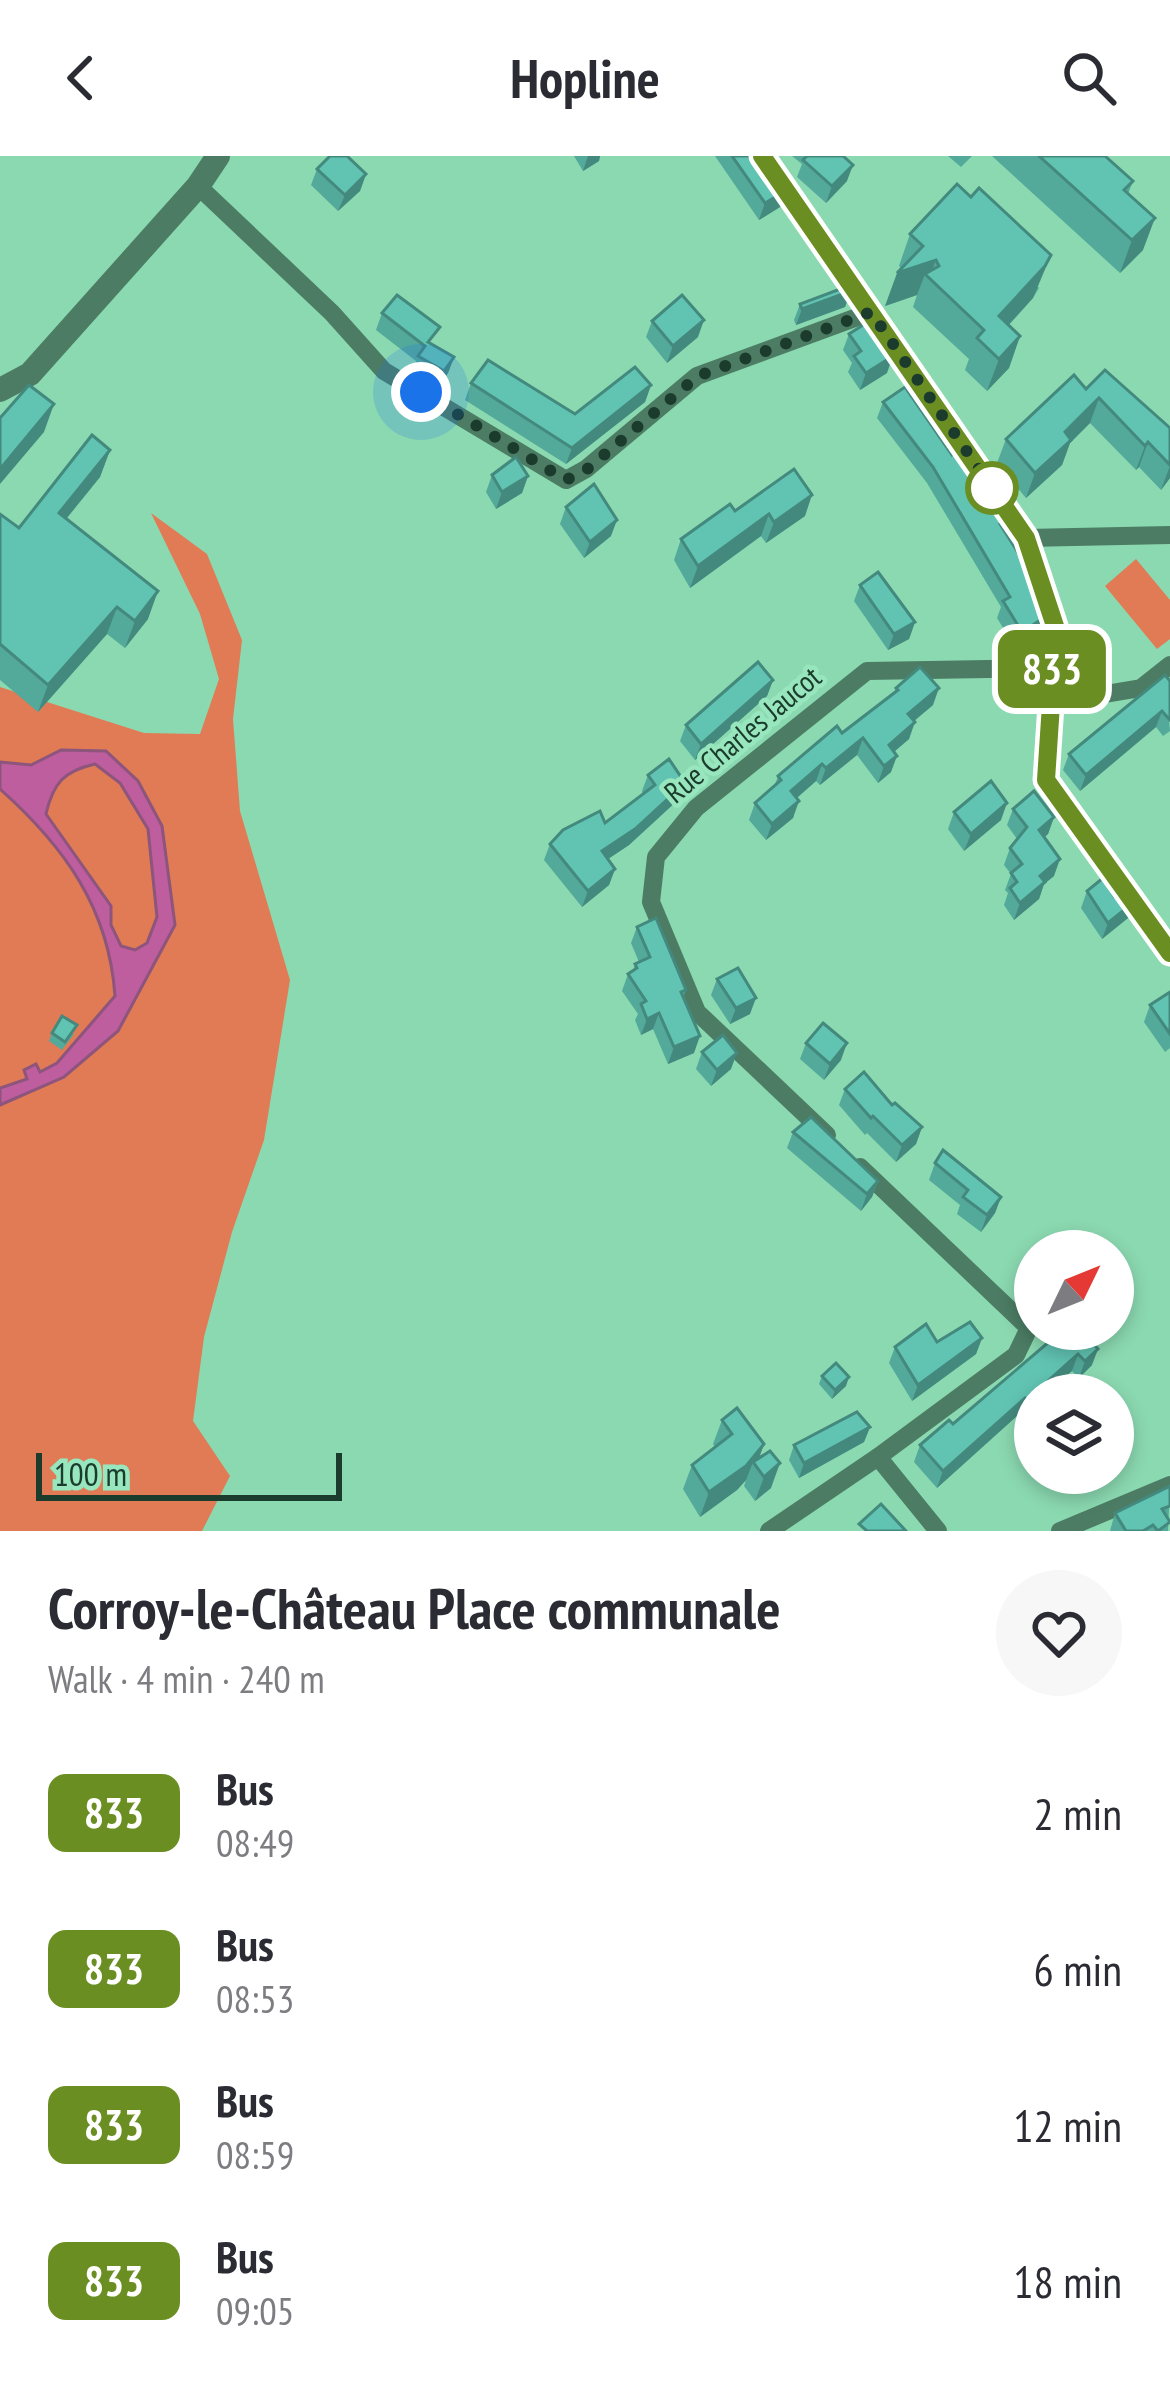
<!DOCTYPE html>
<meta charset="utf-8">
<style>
:root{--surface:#fff;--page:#f7f7f7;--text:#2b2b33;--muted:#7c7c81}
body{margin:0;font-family:"PT Sans Narrow",sans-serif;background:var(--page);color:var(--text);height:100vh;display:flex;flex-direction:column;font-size:45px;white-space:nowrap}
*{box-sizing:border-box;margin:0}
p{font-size:39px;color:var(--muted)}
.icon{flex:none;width:66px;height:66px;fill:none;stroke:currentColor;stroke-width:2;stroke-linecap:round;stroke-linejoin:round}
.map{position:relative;height:1375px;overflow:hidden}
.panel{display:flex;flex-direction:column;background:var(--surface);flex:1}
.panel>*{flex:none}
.badge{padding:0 24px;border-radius:18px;font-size:42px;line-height:78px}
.needle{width:78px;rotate:47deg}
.buttons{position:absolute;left:1014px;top:1074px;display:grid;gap:24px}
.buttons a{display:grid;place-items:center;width:120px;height:120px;border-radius:50%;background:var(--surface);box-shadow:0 6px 18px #0003;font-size:60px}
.scale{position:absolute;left:36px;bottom:30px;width:306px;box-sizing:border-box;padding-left:12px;border:6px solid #1b3b2c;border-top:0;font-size:33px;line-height:42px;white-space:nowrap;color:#1b3b2c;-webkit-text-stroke:9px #98e6be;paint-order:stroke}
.you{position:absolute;width:60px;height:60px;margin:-30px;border:9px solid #fff;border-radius:50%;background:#1a73e8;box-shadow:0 0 0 18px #1a73e833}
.map>.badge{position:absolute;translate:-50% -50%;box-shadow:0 0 0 6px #fff}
.round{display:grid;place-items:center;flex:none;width:126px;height:126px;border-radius:63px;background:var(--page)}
.headline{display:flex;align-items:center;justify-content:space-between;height:204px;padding:0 48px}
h1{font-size:57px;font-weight:800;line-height:90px}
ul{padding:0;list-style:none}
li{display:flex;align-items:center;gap:36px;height:156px;padding:0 48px}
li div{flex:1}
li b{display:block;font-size:45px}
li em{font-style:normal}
li .badge{min-width:132px;font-weight:700;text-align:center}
header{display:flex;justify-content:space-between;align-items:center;height:156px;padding:0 48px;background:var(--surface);font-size:54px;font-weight:800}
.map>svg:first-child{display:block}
</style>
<header><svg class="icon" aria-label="back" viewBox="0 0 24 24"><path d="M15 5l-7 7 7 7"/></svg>Hopline<svg class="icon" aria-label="search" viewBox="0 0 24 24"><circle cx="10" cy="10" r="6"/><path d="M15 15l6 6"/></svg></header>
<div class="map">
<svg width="1170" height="1375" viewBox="0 0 1170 1375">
<rect width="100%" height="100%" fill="#8bd9b1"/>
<g fill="#e07b55">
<path d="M 151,357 L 207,398 L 242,484 L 233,563 L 240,655 L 290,824 L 264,984 L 232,1076 L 204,1181 L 193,1265 L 230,1320 L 202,1375 L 0,1375 L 0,949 L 64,921 L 118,875 L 175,768 L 138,625 L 61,594 L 31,609 L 0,606 L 0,531 L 144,577 L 200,578 L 219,523 L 200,458 Z"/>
<path d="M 1136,403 L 1170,444 L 1170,483 L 1157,493 L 1105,430 Z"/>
<path d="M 95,608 L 120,627 L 148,673 L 157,761 L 147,787 L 135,794 L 121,790 L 111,769 L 110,750 L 46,658 C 53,627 64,615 95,608 Z"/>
<path d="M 0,633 C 49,676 92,729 111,793 C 115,807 114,825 115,840 L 57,907 L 39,916 L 36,909 L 28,923 L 0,932 Z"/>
</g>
<path fill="#be5e9f" stroke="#8d547c" stroke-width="3" fill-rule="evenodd" d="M 61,594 L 106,595 L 138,625 L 162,670 L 175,769 L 118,875 L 64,921 L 0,949 L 0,932 L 27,923 L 24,914 L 36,908 L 40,916 L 57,907 L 115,840 C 109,752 64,690 0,633 L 0,606 L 31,609 ZM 95,608 L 120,627 L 148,673 L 157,761 L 147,787 L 135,794 L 121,790 L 111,769 L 111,750 L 46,658 C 53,627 64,615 95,608 Z"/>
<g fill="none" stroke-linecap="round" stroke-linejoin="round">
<g stroke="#4c7d64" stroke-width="18">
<path d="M 762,0 L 1026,382 L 1056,473 L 1046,624 L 1170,797"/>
<path d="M 198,30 L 332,157 L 384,215 L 566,324 L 586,313 L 697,220 L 871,156"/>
<path d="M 1026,382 L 1170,379"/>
<path d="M 1052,547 L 1141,532 L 1170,509"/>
<path d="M 827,979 L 697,856 L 651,746 L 656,701 L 696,652 L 867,515 L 1052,512"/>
<path d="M 878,1301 L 938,1375"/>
<path d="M 769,1375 L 878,1301 L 1016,1199 L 1029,1172 L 860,1011"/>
<path d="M 1060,1375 L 1170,1329"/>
</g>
<path stroke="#4c7d64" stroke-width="24" d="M 0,234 L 30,218 L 198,30 L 218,0"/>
</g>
<g fill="#53a99a">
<path d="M 574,0 L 600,0 L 599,5 L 583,15 Z"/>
<path d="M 715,0 L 761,0 L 786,35 L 780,51 L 759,64 Z"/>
<path d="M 792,0 L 843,0 L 847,25 L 826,47 L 797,21 L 802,8 Z"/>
<path d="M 948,0 L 972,0 L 961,11 Z"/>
<path d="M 992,0 L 1105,0 L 1133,25 L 1128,38 L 1143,94 L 1120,117 Z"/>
<path d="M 317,13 L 366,18 L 360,35 L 338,55 L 311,29 Z"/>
<path d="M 971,41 L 1039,132 L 1033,142 L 1009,169 L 1020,180 L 1009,212 L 987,235 L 965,214 L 969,203 L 913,151 L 917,139 L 885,150 L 902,113 L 899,110 L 910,78 Z"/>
<path d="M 851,135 L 845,151 L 796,169 L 794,164 L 800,148 Z"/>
<path d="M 382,157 L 454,201 L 448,217 L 438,232 L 412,216 L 416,205 L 376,174 Z"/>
<path d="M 652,165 L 698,181 L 667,207 L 646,181 Z"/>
<path d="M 849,178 L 887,217 L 860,234 L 848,216 L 852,207 L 843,194 Z"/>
<path d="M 471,227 L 575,258 L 651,229 L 645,246 L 566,308 L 465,244 Z"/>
<path d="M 1086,233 L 1170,272 L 1170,322 L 1161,334 L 1139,311 L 1136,314 L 1090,267 L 1070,287 L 1062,309 L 1026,342 L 997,307 L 1006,283 Z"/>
<path d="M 883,246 L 986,352 L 1007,364 L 1003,373 L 1042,476 L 1016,493 L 997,462 L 1001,451 L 927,327 L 877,262 Z"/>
<path d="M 110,294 L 100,321 L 66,363 L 148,463 L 125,492 L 107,478 L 38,556 L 0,524 L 0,358 L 19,372 Z"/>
<path d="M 492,319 L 528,320 L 522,337 L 496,353 L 486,336 Z"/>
<path d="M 566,351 L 611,380 L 584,402 L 560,368 Z"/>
<path d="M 735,355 L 805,360 L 766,387 L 761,380 L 690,432 L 674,404 L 681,383 Z"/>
<path d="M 860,429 L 915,466 L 909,483 L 888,494 L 854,445 Z"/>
<path d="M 1165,519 L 1170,575 L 1163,580 L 1156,571 L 1080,635 L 1063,614 L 1069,598 Z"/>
<path d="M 773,524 L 767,540 L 695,604 L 680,585 L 686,569 Z"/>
<path d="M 896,532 L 933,549 L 914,565 L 909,583 L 894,596 L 891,616 L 878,627 L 857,599 L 820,629 L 816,625 L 797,642 L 793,662 L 766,684 L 749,664 L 755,647 L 774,631 L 778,620 L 842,577 L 894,537 Z"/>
<path d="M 648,619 L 679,643 L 629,689 L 608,703 L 615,713 L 609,729 L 582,751 L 544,704 L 550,688 L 605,667 L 643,638 L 642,635 Z"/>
<path d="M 1013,653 L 1054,661 L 1048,678 L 1044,681 L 1054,720 L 1044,728 L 1039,743 L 1014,764 L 1004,749 L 1008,737 L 1005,734 L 1011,718 L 1004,709 L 1010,692 L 1017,683 L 1007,669 Z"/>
<path d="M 954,656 L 1001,664 L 964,695 L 948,673 Z"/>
<path d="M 1087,735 L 1134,746 L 1128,762 L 1102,783 L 1081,752 Z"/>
<path d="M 637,771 L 686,834 L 683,841 L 694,897 L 668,908 L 653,873 L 641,879 L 635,864 L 638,858 L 622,835 L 628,818 L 633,815 L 635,808 L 639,806 L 631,787 Z"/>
<path d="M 717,823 L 750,858 L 730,868 L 711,839 Z"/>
<path d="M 1170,836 L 1170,892 L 1165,896 L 1144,866 L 1150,849 Z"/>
<path d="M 52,877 L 74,878 L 62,894 L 49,885 Z"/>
<path d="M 806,887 L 841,904 L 824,924 L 800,903 Z"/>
<path d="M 702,896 L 731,913 L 711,930 L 696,913 Z"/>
<path d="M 845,933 L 892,949 L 922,971 L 916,988 L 896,1006 L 867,977 L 865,979 L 839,949 Z"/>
<path d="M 793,976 L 878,1025 L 872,1041 L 861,1055 L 787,992 Z"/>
<path d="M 935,1007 L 1001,1041 L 995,1057 L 981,1076 L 957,1058 L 960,1049 L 929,1024 Z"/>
<path d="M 1035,1096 L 1035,1125 L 1024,1115 L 1029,1102 Z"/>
<path d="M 1064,1173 L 1092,1209 L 1079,1222 L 1072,1215 L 1035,1239 L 1035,1269 L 1031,1272 L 1019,1258 L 937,1332 L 914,1306 L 920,1289 L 953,1268 Z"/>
<path d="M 982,1182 L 976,1198 L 912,1245 L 889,1207 L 895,1191 Z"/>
<path d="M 822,1220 L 846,1230 L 832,1243 L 819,1228 Z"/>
<path d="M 722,1264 L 764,1288 L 759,1302 L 771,1332 L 755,1345 L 744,1330 L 746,1324 L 737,1334 L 700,1361 L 683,1333 L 692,1309 L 715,1291 L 713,1288 Z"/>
<path d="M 870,1271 L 864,1286 L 799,1322 L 789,1304 L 794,1289 Z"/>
<path d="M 1170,1330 L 1168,1375 L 1110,1375 L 1115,1357 Z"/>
</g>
<g fill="#44897d">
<path d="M 588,0 L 600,0 L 599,5 L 583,15 Z"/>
<path d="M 853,9 L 847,25 L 826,47 L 832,30 Z"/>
<path d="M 366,18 L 360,35 L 338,55 L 345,39 Z"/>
<path d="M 786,35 L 780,51 L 759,64 L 765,47 Z"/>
<path d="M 1155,62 L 1143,94 L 1120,117 L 1132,84 Z"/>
<path d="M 1051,99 L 1033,142 L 987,192 L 999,160 Z"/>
<path d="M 936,104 L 929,123 L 925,118 L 917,139 L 885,150 L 897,117 Z"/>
<path d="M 851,135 L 845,151 L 796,169 L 802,153 Z"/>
<path d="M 704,164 L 698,181 L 667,207 L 673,190 Z"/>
<path d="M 1020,180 L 1009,212 L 987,235 L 999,203 Z"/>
<path d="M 893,200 L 887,217 L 860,234 L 866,217 Z"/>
<path d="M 454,201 L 448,217 L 438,232 L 444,215 Z"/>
<path d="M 651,229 L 645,246 L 566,308 L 572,292 Z"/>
<path d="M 1099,242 L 1090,267 L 1070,287 L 1062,309 L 1026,342 L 1035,317 L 1065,276 Z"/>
<path d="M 54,248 L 44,276 L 0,328 L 0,313 Z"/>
<path d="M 1148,286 L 1139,311 L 1136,314 L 1145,290 Z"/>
<path d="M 110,294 L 100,321 L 49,384 L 59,357 Z"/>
<path d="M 1170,310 L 1170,322 L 1161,334 Z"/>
<path d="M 528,320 L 522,337 L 496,353 L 502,336 Z"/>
<path d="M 812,339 L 805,360 L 766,387 L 774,366 Z"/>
<path d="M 769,358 L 761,380 L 690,432 L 698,410 Z"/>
<path d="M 617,364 L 611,380 L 584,402 L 590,386 Z"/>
<path d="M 158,435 L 148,463 L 125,492 L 135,465 Z"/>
<path d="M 117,451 L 107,478 L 38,556 L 48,529 Z"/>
<path d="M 1048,459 L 1042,476 L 1016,493 L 1022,476 Z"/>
<path d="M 915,466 L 909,483 L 888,494 L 894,478 Z"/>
<path d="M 773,524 L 767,540 L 695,604 L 701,588 Z"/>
<path d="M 939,532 L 933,549 L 902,575 L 908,558 Z"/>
<path d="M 1162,555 L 1156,571 L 1080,635 L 1086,619 Z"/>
<path d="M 915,566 L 909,583 L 883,605 L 889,589 Z"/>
<path d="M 863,582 L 857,599 L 820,629 L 826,612 Z"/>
<path d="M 897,600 L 891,616 L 878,627 L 884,610 Z"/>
<path d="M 822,608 L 816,625 L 785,652 L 791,635 Z"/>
<path d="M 685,627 L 679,643 L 629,689 L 596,711 L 602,695 Z"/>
<path d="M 799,645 L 793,662 L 766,684 L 772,668 Z"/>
<path d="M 1007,647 L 1001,664 L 964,695 L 971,678 Z"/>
<path d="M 1054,661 L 1048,678 L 1033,691 L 1039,674 Z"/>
<path d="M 1060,703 L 1054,720 L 1044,728 L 1039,743 L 1014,764 L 1020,747 L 1040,720 Z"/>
<path d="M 615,713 L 609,729 L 582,751 L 588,735 Z"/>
<path d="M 1134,746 L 1128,762 L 1102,783 L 1108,767 Z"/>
<path d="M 756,842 L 750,858 L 730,868 L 736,852 Z"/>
<path d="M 659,857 L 653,873 L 641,879 L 647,863 Z"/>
<path d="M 700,880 L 694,897 L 668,908 L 674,891 Z"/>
<path d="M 847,887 L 841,904 L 824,924 L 830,908 Z"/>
<path d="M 737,897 L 731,913 L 711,930 L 717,914 Z"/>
<path d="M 922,971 L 916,988 L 896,1006 L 902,989 Z"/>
<path d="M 878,1025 L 872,1041 L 861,1055 L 867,1038 Z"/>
<path d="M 1001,1041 L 995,1057 L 981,1076 L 987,1059 Z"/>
<path d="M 982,1182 L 976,1198 L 912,1245 L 918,1229 Z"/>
<path d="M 1098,1193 L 1092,1209 L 1079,1222 L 1085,1205 Z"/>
<path d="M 1078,1198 L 1072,1215 L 1045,1239 L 1048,1225 Z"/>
<path d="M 849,1221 L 846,1230 L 832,1243 L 835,1234 Z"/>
<path d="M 1025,1242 L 1019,1258 L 937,1332 L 943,1315 Z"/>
<path d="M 870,1271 L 864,1286 L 799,1322 L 804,1307 Z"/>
<path d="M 764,1288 L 756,1310 L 753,1306 L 746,1324 L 737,1334 L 700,1361 L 709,1336 Z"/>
<path d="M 780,1307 L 771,1332 L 755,1345 L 764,1321 Z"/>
</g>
<g fill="#61c4b3" stroke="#44897d" stroke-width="3">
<path d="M 330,0 L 347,0 L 366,18 L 345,39 L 317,13 Z"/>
<path d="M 732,0 L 761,0 L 786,35 L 765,47 Z"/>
<path d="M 807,0 L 843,0 L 853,9 L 832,30 L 803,4 Z"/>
<path d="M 1039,0 L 1105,0 L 1133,25 L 1124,34 L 1155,62 L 1132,84 Z"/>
<path d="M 957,28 L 971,41 L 979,32 L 1051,99 L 1045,110 L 999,160 L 1020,180 L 999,203 L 977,182 L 984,174 L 925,118 L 939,110 L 936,104 L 897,117 L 923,90 L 910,78 Z"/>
<path d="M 848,130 L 851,135 L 802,153 L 800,148 Z"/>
<path d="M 397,139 L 440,171 L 428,186 L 454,201 L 444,215 L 418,200 L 425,190 L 382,157 Z"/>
<path d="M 682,139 L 704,164 L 673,190 L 652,165 Z"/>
<path d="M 871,164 L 893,200 L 866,217 L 854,200 L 861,195 L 849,178 Z"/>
<path d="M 488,204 L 575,258 L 635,211 L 651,229 L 572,292 L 471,227 Z"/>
<path d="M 1105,214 L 1170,272 L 1170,309 L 1148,286 L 1145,290 L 1099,242 L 1065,276 L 1071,284 L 1035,317 L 1006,283 L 1074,219 L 1086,233 Z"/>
<path d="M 29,229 L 54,248 L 0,313 L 0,262 Z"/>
<path d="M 905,231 L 952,299 L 955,297 L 972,320 L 986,352 L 995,345 L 1007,364 L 1000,368 L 1026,409 L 1048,459 L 1022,476 L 1003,445 L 1010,441 L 933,311 L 883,246 Z"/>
<path d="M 92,279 L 110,294 L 59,357 L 158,435 L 135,465 L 117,451 L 48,529 L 0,488 L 0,358 L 19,372 Z"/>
<path d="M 516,301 L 528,320 L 502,336 L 492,319 Z"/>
<path d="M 794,313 L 812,339 L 774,366 L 769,358 L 698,410 L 681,383 L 730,348 L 735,355 Z"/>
<path d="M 594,328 L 617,364 L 590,386 L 566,351 Z"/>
<path d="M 878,416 L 915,466 L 894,478 L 860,429 Z"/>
<path d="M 758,506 L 773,524 L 701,588 L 686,569 Z"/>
<path d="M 920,511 L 939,532 L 908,558 L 915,566 L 889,589 L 897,600 L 884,610 L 863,582 L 826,612 L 822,608 L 791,635 L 799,645 L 772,668 L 755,647 L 781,624 L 778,620 L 837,570 L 842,577 L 898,534 L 896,532 Z"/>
<path d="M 1165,519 L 1170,525 L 1170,564 L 1162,555 L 1086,619 L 1069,598 Z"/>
<path d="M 669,603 L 685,627 L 635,673 L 602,695 L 615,713 L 588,735 L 550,688 L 563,674 L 600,655 L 605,667 L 655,629 L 648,619 Z"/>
<path d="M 991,625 L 1007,647 L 971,678 L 954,656 Z"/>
<path d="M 1034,635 L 1054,661 L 1039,674 L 1060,703 L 1040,720 L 1045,726 L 1020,747 L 1010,732 L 1017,726 L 1011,717 L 1022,708 L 1010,692 L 1027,671 L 1013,653 Z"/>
<path d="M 1103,722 L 1114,740 L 1125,732 L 1134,746 L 1108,767 L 1087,735 Z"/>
<path d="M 656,762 L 686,834 L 681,836 L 700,880 L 674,891 L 659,857 L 647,863 L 641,848 L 646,845 L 628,818 L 637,812 L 635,808 L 650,801 L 637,771 Z"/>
<path d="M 738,812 L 756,842 L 736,852 L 717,823 Z"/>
<path d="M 1170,836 L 1170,878 L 1150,849 Z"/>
<path d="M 62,860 L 77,869 L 65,886 L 52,877 Z"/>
<path d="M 823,867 L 847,887 L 830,908 L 806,887 Z"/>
<path d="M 723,879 L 737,897 L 717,914 L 702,896 Z"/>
<path d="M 864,916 L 892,949 L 895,947 L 922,971 L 902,989 L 873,960 L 871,962 L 845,933 Z"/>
<path d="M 811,961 L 878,1025 L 867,1038 L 793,976 Z"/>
<path d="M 943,994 L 1001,1041 L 987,1059 L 963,1041 L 968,1034 L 935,1007 Z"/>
<path d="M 1043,1088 L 1050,1095 L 1036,1095 Z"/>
<path d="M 970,1166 L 982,1182 L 918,1229 L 895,1191 L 926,1168 L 937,1186 Z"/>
<path d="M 1064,1173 L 1080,1173 L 1098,1193 L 1085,1205 L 1078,1198 L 1048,1225 L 1058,1237 L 1056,1239 L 1035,1239 L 1035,1253 L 1025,1242 L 943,1315 L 920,1289 L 949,1264 L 953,1268 Z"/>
<path d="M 836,1207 L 849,1221 L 835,1234 L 822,1220 Z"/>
<path d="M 737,1252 L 764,1288 L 746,1310 L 709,1336 L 692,1309 L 732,1278 L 722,1264 Z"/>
<path d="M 857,1256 L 870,1271 L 804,1307 L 794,1289 Z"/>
<path d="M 770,1295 L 780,1307 L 764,1321 L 753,1306 Z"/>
<path d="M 1170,1330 L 1170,1350 L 1162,1353 L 1170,1366 L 1158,1375 L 1153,1369 L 1143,1375 L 1126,1375 L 1115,1357 Z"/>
<path d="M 881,1348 L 906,1375 L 867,1375 L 859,1368 Z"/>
</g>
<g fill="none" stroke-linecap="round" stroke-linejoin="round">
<defs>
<path id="line" d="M 762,0 L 1026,382 L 1056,473 L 1046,624 L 1170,797"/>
</defs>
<use href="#line" stroke="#fff" stroke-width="27"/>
<use href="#line" stroke="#6b8e23" stroke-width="18"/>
<path stroke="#1b3b2c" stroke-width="12" stroke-dasharray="0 21.6" d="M 421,236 L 566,324 L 586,314 L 698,220 L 871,156 L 992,332"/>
</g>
<circle fill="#fff" stroke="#6b8e23" stroke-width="6" cx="992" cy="332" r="24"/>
<g text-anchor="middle" stroke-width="9" stroke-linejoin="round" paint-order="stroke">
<g font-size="30" fill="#1b3b2c" stroke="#98e6be">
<text transform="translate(743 579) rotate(-40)" y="10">Rue Charles Jaucot</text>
</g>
</g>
</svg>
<div class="buttons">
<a><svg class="needle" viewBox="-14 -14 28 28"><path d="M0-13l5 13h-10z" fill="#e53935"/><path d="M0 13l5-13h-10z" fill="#7c7c81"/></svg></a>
<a><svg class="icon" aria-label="layers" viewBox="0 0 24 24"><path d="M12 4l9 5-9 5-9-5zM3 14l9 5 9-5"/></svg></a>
</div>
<div class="scale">100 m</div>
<div class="you" style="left:421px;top:236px"></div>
<b class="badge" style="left:1052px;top:513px;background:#6b8e23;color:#fff">833</b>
</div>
<section class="panel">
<div class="headline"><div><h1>Corroy-le-Château Place communale</h1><p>Walk · 4 min · 240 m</p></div><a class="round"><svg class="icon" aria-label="heart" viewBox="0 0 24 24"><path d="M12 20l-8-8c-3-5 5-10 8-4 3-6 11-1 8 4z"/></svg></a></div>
<ul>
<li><span class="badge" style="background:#6b8e23;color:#fff">833</span><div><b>Bus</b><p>08:49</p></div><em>2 min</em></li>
<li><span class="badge" style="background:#6b8e23;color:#fff">833</span><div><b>Bus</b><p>08:53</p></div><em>6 min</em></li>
<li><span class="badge" style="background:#6b8e23;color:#fff">833</span><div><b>Bus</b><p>08:59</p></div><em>12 min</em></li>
<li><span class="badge" style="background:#6b8e23;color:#fff">833</span><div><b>Bus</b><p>09:05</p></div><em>18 min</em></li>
</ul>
</section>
